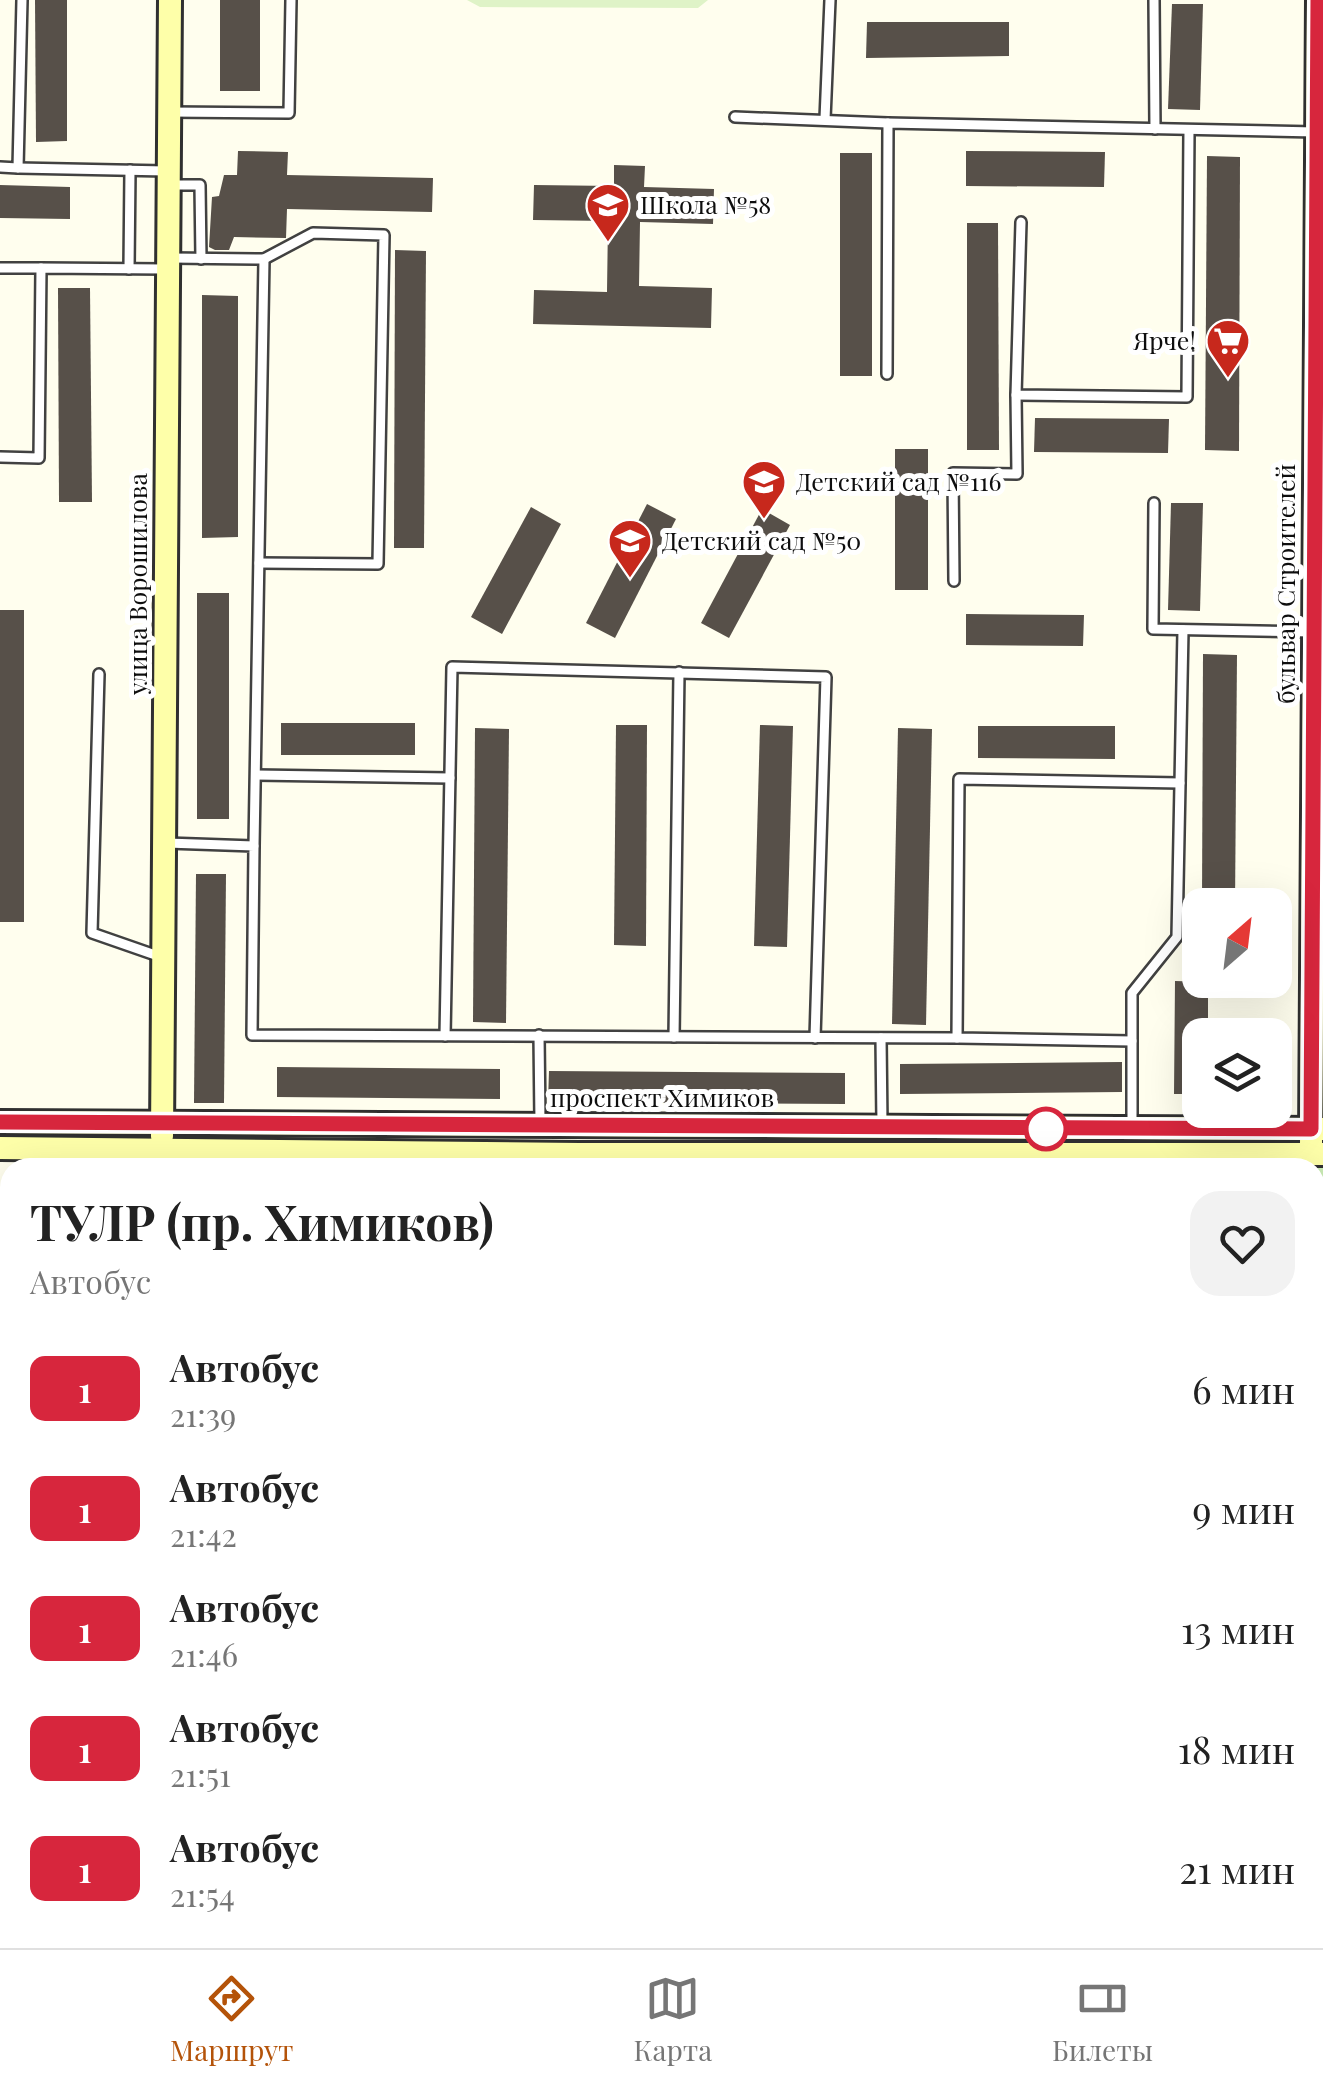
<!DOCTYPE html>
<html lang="ru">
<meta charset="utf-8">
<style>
:root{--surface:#fff;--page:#f2f2f2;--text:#222;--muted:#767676;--line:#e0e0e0;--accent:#b45309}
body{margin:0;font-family:"Playfair Display",serif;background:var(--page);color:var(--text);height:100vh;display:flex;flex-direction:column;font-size:38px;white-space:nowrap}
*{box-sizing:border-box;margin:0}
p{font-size:32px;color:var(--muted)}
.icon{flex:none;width:55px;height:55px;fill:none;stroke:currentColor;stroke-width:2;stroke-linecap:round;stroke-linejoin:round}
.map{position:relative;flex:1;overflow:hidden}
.details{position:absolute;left:0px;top:1158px;width:1325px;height:792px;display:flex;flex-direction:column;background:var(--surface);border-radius:30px 30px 0 0;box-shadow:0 10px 40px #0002}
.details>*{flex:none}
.badge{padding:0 20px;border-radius:15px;font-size:35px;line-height:65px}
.needle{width:65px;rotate:28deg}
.controls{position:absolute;left:1182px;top:888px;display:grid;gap:20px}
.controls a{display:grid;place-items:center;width:110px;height:110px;border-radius:20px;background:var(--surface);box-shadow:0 10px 40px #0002;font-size:50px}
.map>.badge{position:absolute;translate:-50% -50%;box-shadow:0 0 0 5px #fff}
.round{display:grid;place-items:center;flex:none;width:105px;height:105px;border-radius:30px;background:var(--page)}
.overview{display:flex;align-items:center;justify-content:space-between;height:170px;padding:0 30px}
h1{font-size:48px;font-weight:700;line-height:75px}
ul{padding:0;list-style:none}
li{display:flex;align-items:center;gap:30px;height:120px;padding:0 30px}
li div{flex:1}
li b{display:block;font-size:38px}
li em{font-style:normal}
li .badge{min-width:110px;font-weight:700;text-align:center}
.menu{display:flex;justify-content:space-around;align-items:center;height:140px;border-top:2px solid var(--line);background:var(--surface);font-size:28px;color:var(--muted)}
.menu a{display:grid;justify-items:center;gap:5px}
.menu .current{color:var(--accent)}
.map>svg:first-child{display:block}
</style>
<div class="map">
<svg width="1323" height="1948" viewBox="0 0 1323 1948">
<rect width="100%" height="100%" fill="#fffeee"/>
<path fill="#cbecb5" d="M 1312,1154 L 1323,1154 L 1323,1948 L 1310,1948 L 1315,1940 Z"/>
<path fill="#dff3c7" d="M 467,0 L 708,0 L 698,8 L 480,7 Z"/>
<g fill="#575049">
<path d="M 35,0 L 67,0 L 67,141 L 36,142 Z"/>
<rect x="220" y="0" width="40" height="91"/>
<path d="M 1172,4 L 1203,4 L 1200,110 L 1168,109 Z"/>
<path d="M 867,22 L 1009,22 L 1009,56 L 866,58 Z"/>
<path d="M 238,151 L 288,152 L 287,175 L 433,178 L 432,212 L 287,209 L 286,238 L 234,237 L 229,250 L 215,250 L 209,247 L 212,197 L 219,196 L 224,175 L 237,175 Z"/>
<path d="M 966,151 L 1105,152 L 1104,187 L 966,186 Z"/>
<rect x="840" y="153" width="32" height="223"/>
<path d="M 1207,156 L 1240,157 L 1239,451 L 1205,450 Z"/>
<path d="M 614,165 L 645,166 L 644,187 L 714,189 L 713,224 L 640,222 L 639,286 L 712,288 L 711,328 L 533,324 L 534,290 L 607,292 L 608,221 L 533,220 L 534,185 L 614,186 Z"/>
<path d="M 0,185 L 70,187 L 70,219 L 0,218 Z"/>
<path d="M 967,223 L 998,223 L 999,450 L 967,450 Z"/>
<path d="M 395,250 L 426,251 L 424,548 L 394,548 Z"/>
<path d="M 58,288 L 90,288 L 92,502 L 59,502 Z"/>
<path d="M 202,295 L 238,296 L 238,537 L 202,538 Z"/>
<path d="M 1035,418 L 1169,419 L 1168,453 L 1034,452 Z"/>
<rect x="895" y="449" width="33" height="141"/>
<path d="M 1171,503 L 1203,503 L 1200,611 L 1168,610 Z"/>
<path d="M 647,504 L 676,519 L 615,638 L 586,623 Z"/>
<path d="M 531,507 L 561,524 L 502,634 L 471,617 Z"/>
<path d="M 762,509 L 790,525 L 729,638 L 701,623 Z"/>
<rect x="197" y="593" width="32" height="226"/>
<rect x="0" y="610" width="24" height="312"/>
<path d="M 966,614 L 1084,615 L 1083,646 L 966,645 Z"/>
<path d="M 1203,654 L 1237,655 L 1235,905 L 1202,905 Z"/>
<rect x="281" y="723" width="134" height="32"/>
<path d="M 616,725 L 647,725 L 646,946 L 614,945 Z"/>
<path d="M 760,725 L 793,726 L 787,947 L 754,946 Z"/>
<path d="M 978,726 L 1115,726 L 1115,759 L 978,758 Z"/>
<path d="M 475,728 L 509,729 L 506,1023 L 473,1022 Z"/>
<path d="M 898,728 L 932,729 L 926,1025 L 892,1024 Z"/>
<path d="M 196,874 L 226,874 L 224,1103 L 194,1103 Z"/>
<path d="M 1175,981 L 1208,982 L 1208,1035 L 1200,1035 L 1200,1094 L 1174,1094 Z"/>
<path d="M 1122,1062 L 1122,1092 L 900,1094 L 900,1064 Z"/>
<path d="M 277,1067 L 500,1069 L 500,1099 L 277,1097 Z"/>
<path d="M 549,1071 L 845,1073 L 845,1104 L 548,1102 Z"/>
</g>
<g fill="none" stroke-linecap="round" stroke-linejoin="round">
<defs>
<g id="lane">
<path d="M 1154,0 L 1155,129"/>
<path d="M 170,112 L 289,113 L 291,0"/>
<path d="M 735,117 L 888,123"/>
<path d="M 825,119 L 830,0"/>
<path d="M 0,167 L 18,168 L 22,0"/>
<path d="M 18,168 L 166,171"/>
<path d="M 171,185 L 200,185 L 201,259"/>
<path d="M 1021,222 L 1016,395 L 1187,397 L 1189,130"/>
<path d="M 171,258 L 264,259 L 254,846"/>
<path d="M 0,268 L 41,268"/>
<path d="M 129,269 L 130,170"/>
<path d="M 887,374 L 888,123 L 1315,132"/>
<path d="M 0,457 L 39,458 L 41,268 L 164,269"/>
<path d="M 1154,503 L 1153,629 L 1313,632"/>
<path d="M 259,563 L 378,564 L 384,235 L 313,233 L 264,259"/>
<path d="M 954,581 L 953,473 L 1017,474 L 1016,395"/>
<path d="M 99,674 L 92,933 L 161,957"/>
<path d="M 256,775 L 450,778"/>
<path d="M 167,843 L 254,846 L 252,1035 L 957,1038"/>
<path d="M 539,1035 L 540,1123"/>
<path d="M 445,1036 L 452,667 L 826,677 L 815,1038"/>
<path d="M 674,1037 L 679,672"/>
<path d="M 881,1038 L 882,1125"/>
<path d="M 1132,1041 L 957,1038 L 959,779 L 1180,783"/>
<path d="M 1132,1126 L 1132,993 L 1177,937 L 1183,630"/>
<path d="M 0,1720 L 10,1720"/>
<path d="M 1127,1940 L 1130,1948"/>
</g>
<path id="street" d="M 156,1948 L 156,1940"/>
<g id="secondary">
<path d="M 0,1122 L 1323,1129"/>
<path d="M 162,1136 L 170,0"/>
<path d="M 1311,1144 L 1318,0"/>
<path d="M 0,1148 L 579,1154 L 1323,1154"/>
<path d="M 1315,1191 L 1315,1232"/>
<path d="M 1310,1948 L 1310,1940"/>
</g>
</defs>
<use href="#lane" stroke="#414141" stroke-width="14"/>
<use href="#street" stroke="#414141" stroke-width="22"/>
<use href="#secondary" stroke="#303030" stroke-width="28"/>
<use href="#lane" stroke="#fff" stroke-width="9"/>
<use href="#street" stroke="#fff" stroke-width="18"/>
<use href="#secondary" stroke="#feffa9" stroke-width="22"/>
</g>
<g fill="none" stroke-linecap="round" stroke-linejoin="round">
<defs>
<path id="line" d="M 0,1122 L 1311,1129 L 1318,0"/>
</defs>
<use href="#line" stroke="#fff" stroke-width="22"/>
<use href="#line" stroke="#d7263d" stroke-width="15"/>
</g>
<defs>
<symbol id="school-pin" viewBox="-11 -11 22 30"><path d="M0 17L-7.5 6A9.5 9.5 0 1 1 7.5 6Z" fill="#c7281c" stroke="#fff"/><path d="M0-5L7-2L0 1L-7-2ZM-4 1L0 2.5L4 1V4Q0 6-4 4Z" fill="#fff"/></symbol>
<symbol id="supermarket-pin" viewBox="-11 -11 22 30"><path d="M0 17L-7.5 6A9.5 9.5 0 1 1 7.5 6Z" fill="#c7281c" stroke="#fff"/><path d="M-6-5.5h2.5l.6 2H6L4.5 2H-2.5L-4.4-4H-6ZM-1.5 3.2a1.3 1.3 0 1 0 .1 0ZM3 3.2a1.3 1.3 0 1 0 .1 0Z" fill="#fff"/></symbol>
</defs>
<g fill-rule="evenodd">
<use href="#school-pin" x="583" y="180" width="50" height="68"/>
<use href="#supermarket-pin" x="1203" y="316" width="50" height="68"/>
<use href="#school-pin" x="739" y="457" width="50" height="68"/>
<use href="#school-pin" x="605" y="516" width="50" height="68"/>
</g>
<circle fill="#fff" stroke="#d7263d" stroke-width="5" cx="1046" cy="1129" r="20"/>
<g text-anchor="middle" stroke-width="10" stroke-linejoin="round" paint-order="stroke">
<g font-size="25" fill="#0e0e0e" stroke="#fff" text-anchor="start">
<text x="640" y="214">Школа №58</text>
<text x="1196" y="350" text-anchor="end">Ярче!</text>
<text x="796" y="491">Детский сад №116</text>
<text x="662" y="550">Детский сад №50</text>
</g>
<g font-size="25" fill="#0e0e0e" stroke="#fff">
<text transform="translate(138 584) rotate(-90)" y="9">улица Ворошилова</text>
<text transform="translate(1286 584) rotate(-90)" y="9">бульвар Строителей</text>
<text x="662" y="1107">проспект Химиков</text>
</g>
</g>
</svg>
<div class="controls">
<a><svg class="needle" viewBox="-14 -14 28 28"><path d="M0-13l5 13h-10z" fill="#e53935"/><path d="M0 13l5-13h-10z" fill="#767676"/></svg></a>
<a><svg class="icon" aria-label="layers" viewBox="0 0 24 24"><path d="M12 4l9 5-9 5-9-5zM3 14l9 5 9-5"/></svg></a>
</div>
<section class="details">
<div class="overview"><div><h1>ТУЛР (пр. Химиков)</h1><p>Автобус</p></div><a class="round"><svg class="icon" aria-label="heart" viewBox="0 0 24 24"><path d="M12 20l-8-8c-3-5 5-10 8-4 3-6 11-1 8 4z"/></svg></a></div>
<ul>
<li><span class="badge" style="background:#d7263d;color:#fff">1</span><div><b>Автобус</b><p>21:39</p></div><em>6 мин</em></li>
<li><span class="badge" style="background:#d7263d;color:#fff">1</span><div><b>Автобус</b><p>21:42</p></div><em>9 мин</em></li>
<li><span class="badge" style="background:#d7263d;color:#fff">1</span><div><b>Автобус</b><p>21:46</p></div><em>13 мин</em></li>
<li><span class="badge" style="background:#d7263d;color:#fff">1</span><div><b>Автобус</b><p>21:51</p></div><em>18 мин</em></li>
<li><span class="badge" style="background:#d7263d;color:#fff">1</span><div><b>Автобус</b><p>21:54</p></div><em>21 мин</em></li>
</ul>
</section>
</div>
<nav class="menu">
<a class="current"><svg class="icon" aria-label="directions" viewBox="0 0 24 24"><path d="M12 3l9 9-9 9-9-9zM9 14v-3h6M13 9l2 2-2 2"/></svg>Маршрут</a>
<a><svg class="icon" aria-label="map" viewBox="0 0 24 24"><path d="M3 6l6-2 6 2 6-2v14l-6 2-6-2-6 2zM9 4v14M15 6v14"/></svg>Карта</a>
<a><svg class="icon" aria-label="tickets" viewBox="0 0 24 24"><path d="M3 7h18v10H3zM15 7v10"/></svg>Билеты</a>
</nav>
